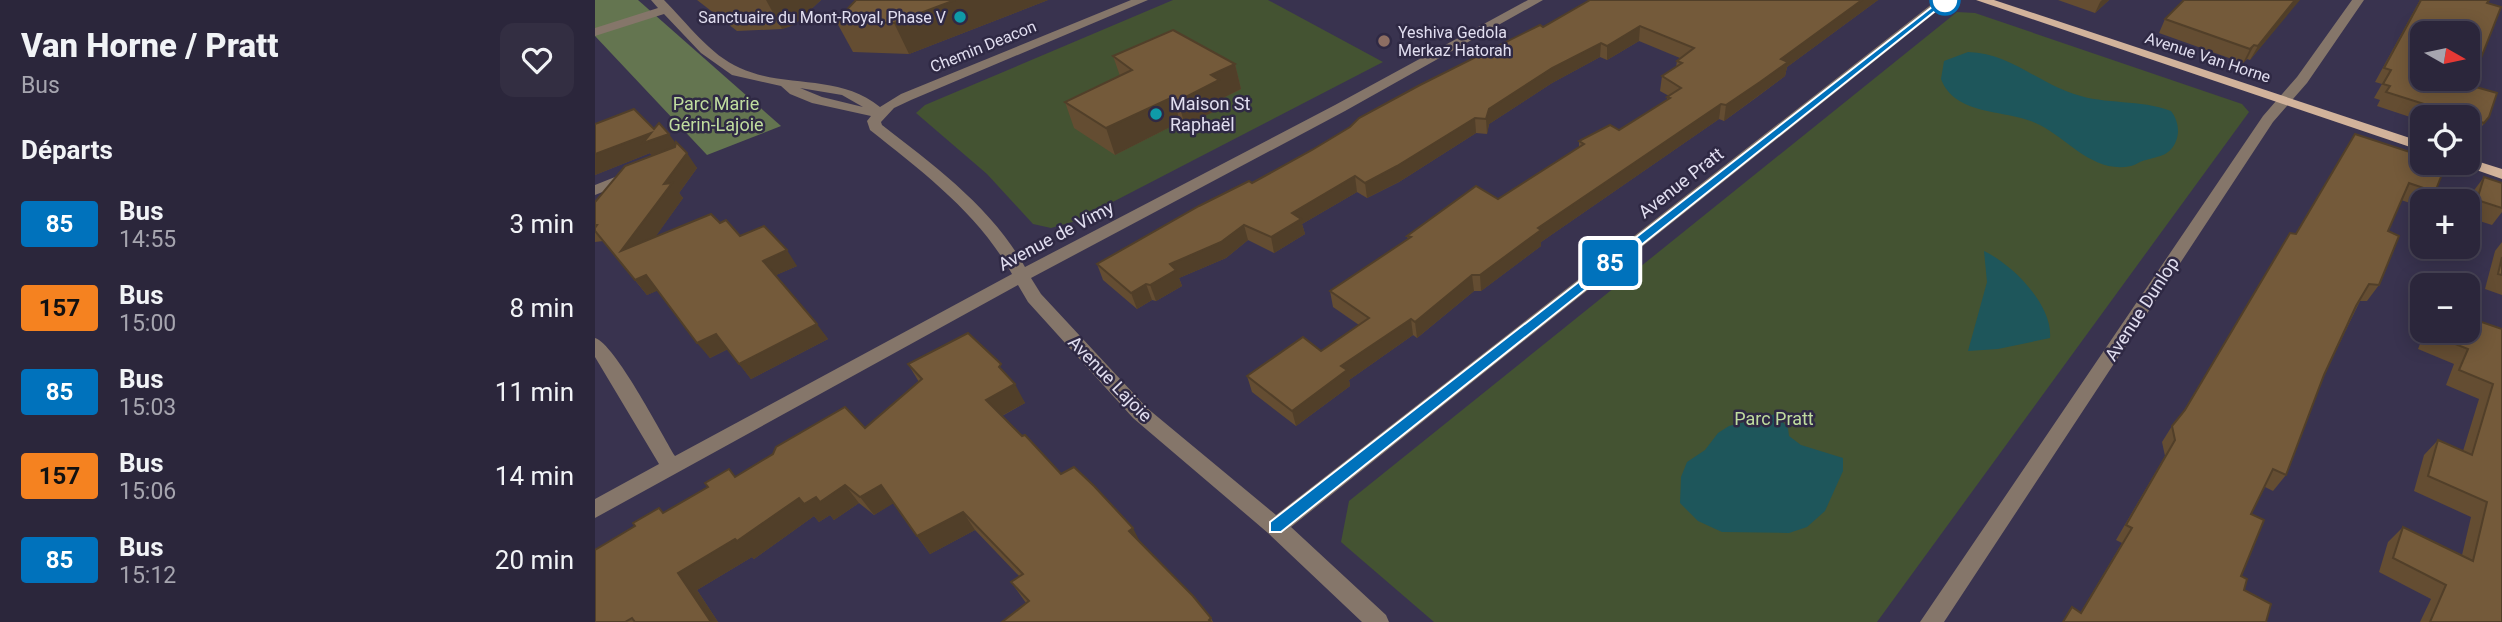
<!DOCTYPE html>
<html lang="fr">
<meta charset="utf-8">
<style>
:root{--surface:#2b263b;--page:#332e42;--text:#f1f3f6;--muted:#a6a5af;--line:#474355}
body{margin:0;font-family:Roboto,sans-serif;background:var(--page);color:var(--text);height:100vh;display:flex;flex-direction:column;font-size:26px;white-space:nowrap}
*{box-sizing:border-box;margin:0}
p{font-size:23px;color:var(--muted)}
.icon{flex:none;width:38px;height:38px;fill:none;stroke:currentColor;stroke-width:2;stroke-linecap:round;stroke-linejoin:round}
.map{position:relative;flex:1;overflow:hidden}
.side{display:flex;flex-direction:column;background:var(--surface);width:595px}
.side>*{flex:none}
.badge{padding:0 14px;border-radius:5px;font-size:24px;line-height:46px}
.needle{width:46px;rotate:99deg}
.tools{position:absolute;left:1815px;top:21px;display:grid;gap:14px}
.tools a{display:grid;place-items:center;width:70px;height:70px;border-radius:14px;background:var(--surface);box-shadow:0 4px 18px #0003,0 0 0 2px var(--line);font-size:35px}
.map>.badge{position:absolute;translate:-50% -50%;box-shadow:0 0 0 4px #fff}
h2{padding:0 21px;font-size:26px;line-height:63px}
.round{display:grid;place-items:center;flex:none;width:74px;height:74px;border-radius:14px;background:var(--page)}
.head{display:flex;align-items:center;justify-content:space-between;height:119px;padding:0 21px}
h1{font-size:33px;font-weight:800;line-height:52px}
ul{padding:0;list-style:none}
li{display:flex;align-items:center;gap:21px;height:84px;padding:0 21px}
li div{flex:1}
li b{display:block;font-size:26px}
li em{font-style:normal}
li .badge{min-width:77px;font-weight:700;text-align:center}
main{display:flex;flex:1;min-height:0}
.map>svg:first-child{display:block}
</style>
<main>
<section class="side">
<div class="head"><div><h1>Van Horne / Pratt</h1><p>Bus</p></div><a class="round"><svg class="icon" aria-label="heart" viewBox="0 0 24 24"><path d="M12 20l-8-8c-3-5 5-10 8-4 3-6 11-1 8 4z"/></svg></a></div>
<h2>Départs</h2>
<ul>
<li><span class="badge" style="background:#0072bc;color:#fff">85</span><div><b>Bus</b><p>14:55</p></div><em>3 min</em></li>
<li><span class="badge" style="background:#f58220;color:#111">157</span><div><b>Bus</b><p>15:00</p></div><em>8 min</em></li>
<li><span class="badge" style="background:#0072bc;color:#fff">85</span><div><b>Bus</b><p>15:03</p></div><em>11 min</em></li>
<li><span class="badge" style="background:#f58220;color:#111">157</span><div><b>Bus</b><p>15:06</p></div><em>14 min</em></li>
<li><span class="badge" style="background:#0072bc;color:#fff">85</span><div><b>Bus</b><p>15:12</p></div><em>20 min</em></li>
</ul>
</section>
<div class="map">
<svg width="1907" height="622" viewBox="0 0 1907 622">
<rect width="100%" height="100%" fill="#39334f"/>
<g fill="#445332">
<path d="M 578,0 L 673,0 L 788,62 L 481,221 L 456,228 L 438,224 L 392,174 L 321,113 L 330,105 Z"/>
<path d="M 1362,12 L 1380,13 L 1647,104 L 1654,112 L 1282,622 L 839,622 L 746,542 L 754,501 Z"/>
</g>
<path fill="#647550" d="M 0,0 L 43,0 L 186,126 L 112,155 L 0,36 Z"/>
<g fill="#1e565b">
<path d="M 1373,52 C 1414,53 1442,82 1479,94 C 1511,105 1545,99 1576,111 C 1583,120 1585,131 1581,141 C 1575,156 1564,156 1551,160 C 1545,161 1541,165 1536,166 C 1499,174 1474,140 1445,125 C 1413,108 1361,118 1346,79 L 1349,61 Z"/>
<path d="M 1389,251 C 1417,264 1458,305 1455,338 L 1403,349 L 1373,351 L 1392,282 Z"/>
<path d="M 1181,414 L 1193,428 L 1194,436 L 1206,445 L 1248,458 L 1248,471 L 1230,511 L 1212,527 L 1194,533 L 1127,532 L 1103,521 L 1085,503 L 1086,477 L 1092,462 L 1110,450 L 1123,433 L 1134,426 Z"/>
</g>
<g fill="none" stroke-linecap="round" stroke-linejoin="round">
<g fill="#85766a" fill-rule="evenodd">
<path d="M 56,0 L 69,0 C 92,23 115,55 145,68 C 191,89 243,73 285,107 L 306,94 L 536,0 L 553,0 L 316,100 L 299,108 L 286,122 L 287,125 C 340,166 397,208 430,267 L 740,105 L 933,0 L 948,0 L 750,111 L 436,278 L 446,294 L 552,408 L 681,515 L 1342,0 L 1356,0 L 696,527 L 791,615 L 794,622 L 767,622 L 673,533 L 538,418 L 433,302 L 423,285 L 0,518 L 0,499 L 64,464 L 0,357 L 0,338 C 20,344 66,433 80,456 L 417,274 C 384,214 328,172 275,130 L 272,121 L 276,116 L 217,103 L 195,94 L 186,86 L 137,75 L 106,53 L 69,14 L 0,36 L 0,28 L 63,8 ZM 205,88 L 247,95 L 268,107 L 227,97 Z"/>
<path d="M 1757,0 L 1769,0 L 1712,83 L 1678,122 L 1349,622 L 1325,622 L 1668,116 L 1702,77 Z"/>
<path d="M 35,171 L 40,173 L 43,176 L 40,179 L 0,195 L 0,185 Z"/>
</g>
<g fill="#d2b39b" fill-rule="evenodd">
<path d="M 1381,0 L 1399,0 L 1827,142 L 1827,151 Z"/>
<path d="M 1872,158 L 1907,169 L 1907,179 L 1867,165 L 1865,163 L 1872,163 Z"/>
</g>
</g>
<g fill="#644d32">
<path d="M 102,0 L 226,0 L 199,25 L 187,29 L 142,31 Z"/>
<path d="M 453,0 L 314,54 L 258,52 L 241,21 Z"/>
<path d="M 995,0 L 1283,0 L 1192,67 L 1190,76 L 1162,97 L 1129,121 L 1124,119 L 946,242 L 946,246 L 886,291 L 879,291 L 822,338 L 818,335 L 754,380 L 755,386 L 701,426 L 657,392 L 652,376 L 726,351 L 764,325 L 738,307 L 735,291 L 813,239 L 812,236 L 903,199 L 984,148 L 984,141 L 1024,130 L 1072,100 L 1072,97 L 1074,96 L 1065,91 L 1067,76 L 1081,67 L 1082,61 L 1085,58 L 1044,41 L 1012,60 L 1005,57 L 957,83 L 894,124 L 892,134 L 881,133 L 804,182 L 772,198 L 762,192 L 707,224 L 710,234 L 679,253 L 653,240 L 631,258 L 584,278 L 587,286 L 561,301 L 557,300 L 542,309 L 508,280 L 502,264 L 657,183 L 948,27 Z"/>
<path d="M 1463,0 L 1514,0 L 1500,13 Z"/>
<path d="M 1825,0 L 1894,0 L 1879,76 L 1881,87 L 1894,117 L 1878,138 L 1872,136 L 1872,117 L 1827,117 L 1827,121 L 1782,106 L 1785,100 L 1779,98 L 1787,84 L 1780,82 Z"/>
<path d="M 1689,18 L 1655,60 L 1652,59 L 1648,63 L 1564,33 L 1570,19 Z"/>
<path d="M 518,56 L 640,64 L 646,89 L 628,98 L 630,106 L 590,126 L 585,122 L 520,155 L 479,128 L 470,102 L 525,76 Z"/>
<path d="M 0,124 L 59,129 L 81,144 L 102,168 L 84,193 L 88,198 L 60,237 L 125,223 L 145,236 L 202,266 L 181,275 L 233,339 L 156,379 L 133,349 L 115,358 L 63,290 L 52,295 L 8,241 L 0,242 L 0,202 L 57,156 L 55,153 L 0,175 Z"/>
<path d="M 1760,134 L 1840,192 L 1832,201 L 1827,201 L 1827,207 L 1806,200 L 1793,231 L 1784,285 L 1772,301 L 1765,301 L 1729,375 L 1691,475 L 1678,491 L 1670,487 L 1656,514 L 1646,576 L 1649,590 L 1486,612 L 1527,543 L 1521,540 L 1570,456 L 1567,442 L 1577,426 L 1587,414 L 1695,233 L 1701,234 Z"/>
<path d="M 1889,177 L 1907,183 L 1907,212 L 1897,225 L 1872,217 L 1872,207 L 1877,193 Z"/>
<path d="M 1907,242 L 1907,295 L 1890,289 L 1900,251 Z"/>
<path d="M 1907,329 L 1907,622 L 1825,622 L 1836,599 L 1784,572 L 1793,542 L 1808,527 L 1867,555 L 1876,517 L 1819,491 L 1829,455 L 1843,440 L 1868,451 L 1884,399 L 1851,385 L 1859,364 L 1823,349 L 1830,331 Z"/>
<path d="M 313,364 L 412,376 L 430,403 L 407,416 L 466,474 L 545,543 L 616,618 L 618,622 L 407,622 L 431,603 L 416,582 L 425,577 L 380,530 L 335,554 L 298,503 L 279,515 L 264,503 L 239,520 L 235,515 L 224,522 L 219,516 L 159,559 L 157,557 L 102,590 L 123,622 L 0,622 L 69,512 L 113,487 L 134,469 L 140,477 L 270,428 L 324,382 Z"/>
</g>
<g fill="#513f29">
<path d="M 171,0 L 226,0 L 199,25 L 187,29 Z"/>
<path d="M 360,0 L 453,0 L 314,54 L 299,23 Z"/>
<path d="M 1267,0 L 1283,0 L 1192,67 L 1190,76 L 1129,121 L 1131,105 L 1186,59 Z"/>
<path d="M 1507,0 L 1514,0 L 1500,13 L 1505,2 Z"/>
<path d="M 1700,0 L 1705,0 L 1655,60 L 1663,46 Z"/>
<path d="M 1045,26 L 1044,41 L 1012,60 L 1012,46 Z"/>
<path d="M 1006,43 L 1005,57 L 957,83 L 894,124 L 892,134 L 891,119 L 894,109 L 957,68 Z"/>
<path d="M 1659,45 L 1652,59 L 1648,63 L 1655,49 Z"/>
<path d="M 640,64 L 646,89 L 628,98 L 630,106 L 590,126 L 583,101 L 616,75 Z"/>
<path d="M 578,97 L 585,122 L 520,155 L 511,128 Z"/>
<path d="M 1126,104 L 1124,119 L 946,242 L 946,246 L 886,291 L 885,275 L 943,228 Z"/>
<path d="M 880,118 L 881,133 L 804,182 L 772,198 L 770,183 Z"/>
<path d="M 56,133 L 74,134 L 85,149 L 59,159 L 55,153 L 0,175 L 0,154 Z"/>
<path d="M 92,153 L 102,168 L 84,193 L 88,198 L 39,267 L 26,251 L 69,184 Z"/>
<path d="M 760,176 L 762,192 L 707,224 L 710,234 L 679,253 L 676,237 L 697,213 Z"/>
<path d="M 649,225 L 653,240 L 631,258 L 584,278 L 587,286 L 561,301 L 555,285 L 575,264 Z"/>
<path d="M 192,250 L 202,266 L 179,276 L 168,261 Z"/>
<path d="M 51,275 L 64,290 L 52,295 L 40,280 Z"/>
<path d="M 877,275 L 879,291 L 822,338 L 820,322 Z"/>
<path d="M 551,284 L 557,300 L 542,309 L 536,293 Z"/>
<path d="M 816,319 L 818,335 L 754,380 L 755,386 L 701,426 L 697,411 L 746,366 Z"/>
<path d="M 222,324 L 233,339 L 156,379 L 144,364 Z"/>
<path d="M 121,334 L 133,349 L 115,358 L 102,343 Z"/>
<path d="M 420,384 L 430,403 L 401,419 L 391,400 Z"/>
<path d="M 250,485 L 264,503 L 239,520 L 235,515 L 224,522 L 219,516 L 159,559 L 157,557 L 102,590 L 123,622 L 116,622 L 83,573 L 204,498 L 221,497 Z"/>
<path d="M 286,485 L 299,503 L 279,515 L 265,497 Z"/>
<path d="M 368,512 L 380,530 L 335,554 L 322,536 Z"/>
<path d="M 538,528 L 547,546 L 534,531 Z"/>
</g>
<g fill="#745a3a" stroke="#513f29" stroke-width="2" fill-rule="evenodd">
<path d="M 261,0 L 360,0 L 299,23 L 241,21 Z"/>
<path d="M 995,0 L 1267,0 L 1186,59 L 1193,62 L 1165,82 L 1131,105 L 1126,104 L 943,228 L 946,230 L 885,275 L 877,275 L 820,322 L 816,319 L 746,366 L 752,370 L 697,411 L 652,376 L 708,337 L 726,351 L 774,318 L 735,291 L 816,237 L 812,236 L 881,186 L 903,199 L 989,144 L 984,141 L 1015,125 L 1024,130 L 1075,98 L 1072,97 L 1086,88 L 1067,76 L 1087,63 L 1082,61 L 1099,48 L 1045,26 L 1012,46 L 1006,43 L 957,68 L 894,109 L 891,119 L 880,118 L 802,166 L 770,183 L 760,176 L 697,213 L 706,219 L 676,237 L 649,225 L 626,242 L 575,264 L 581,270 L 555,285 L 551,284 L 536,293 L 502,264 L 604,206 L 654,181 L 657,183 L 717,150 L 755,127 L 764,118 L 825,85 L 945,25 L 948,27 Z"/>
<path d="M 1589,0 L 1700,0 L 1663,46 L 1659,45 L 1655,49 L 1570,19 Z"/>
<path d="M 1826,0 L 1894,0 L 1892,3 L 1906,7 L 1879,76 L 1885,78 L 1881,87 L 1902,93 L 1894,117 L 1889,123 L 1791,92 L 1795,86 L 1788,84 L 1796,70 L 1789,68 ZM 1827,33 L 1872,33 L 1872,79 L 1827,79 Z"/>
<path d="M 578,30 L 640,64 L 616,75 L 624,80 L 583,101 L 578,97 L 511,128 L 470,102 L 537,70 L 518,56 Z"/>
<path d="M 39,109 L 59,129 L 64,123 L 74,134 L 48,143 L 56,133 L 0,154 L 0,124 Z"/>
<path d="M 1760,134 L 1827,156 L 1827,163 L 1846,163 L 1851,164 L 1840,192 L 1814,183 L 1793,231 L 1804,236 L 1784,285 L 1774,284 L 1761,306 L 1729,375 L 1691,475 L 1678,469 L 1656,514 L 1669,520 L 1646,576 L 1652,579 L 1649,590 L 1676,604 L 1671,622 L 1468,622 L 1477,607 L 1486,613 L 1537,528 L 1531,525 L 1580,440 L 1577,426 L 1590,410 L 1695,233 L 1701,234 Z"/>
<path d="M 81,142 L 92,153 L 69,184 L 77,183 L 26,251 L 116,214 L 125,223 L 131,220 L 145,236 L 169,226 L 192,250 L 168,261 L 222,324 L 144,364 L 121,334 L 102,343 L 51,275 L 40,280 L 0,231 L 0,228 L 2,225 L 0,225 L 0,202 L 30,166 L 80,147 Z"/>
<path d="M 1889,177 L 1907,183 L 1907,208 L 1882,200 Z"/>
<path d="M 1907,257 L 1907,275 L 1903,274 Z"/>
<path d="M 1872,317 L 1907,329 L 1907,622 L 1835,622 L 1851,585 L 1798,558 L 1808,527 L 1878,561 L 1892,502 L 1833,476 L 1843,440 L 1877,455 L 1898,384 L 1864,370 L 1873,349 L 1835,334 L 1837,331 L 1872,331 Z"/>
<path d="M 373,333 L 406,364 L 404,367 L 420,384 L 391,400 L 427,436 L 430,435 L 466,474 L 479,467 L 499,486 L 538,528 L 534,531 L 598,596 L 616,618 L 614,620 L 616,622 L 407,622 L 434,601 L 416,582 L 428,574 L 368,512 L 322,536 L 286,485 L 265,497 L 250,485 L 225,502 L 221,497 L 209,504 L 204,498 L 142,541 L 140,539 L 83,573 L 116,622 L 40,622 L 37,618 L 30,622 L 0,622 L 0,550 L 40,526 L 38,523 L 64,508 L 68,513 L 113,487 L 110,483 L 134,469 L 140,477 L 178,454 L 181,447 L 250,407 L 270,428 L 327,379 L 313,364 Z"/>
</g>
<path fill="#0072bc" stroke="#fff" stroke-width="2" d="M 1346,0 L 1354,0 L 686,532 L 675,532 L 675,522 Z"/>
<circle fill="#fff" stroke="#0072bc" stroke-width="3.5" cx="1350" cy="0" r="14"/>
<g fill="#0f9aa8" stroke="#2f2944" stroke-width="2.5">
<circle cx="365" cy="17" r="7"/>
<circle cx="561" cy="114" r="7"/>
</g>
<circle fill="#8d6e63" stroke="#2f2944" stroke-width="2.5" cx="789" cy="41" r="7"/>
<g text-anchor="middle" stroke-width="5" stroke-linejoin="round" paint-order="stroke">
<g font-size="16" fill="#e1def0" stroke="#2f2944" text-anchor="end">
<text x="351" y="23">Sanctuaire du Mont-Royal, Phase V</text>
<text x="803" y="38" text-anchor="start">Yeshiva Gedola<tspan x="803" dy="18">Merkaz Hatorah</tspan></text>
</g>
<g font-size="16" fill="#e1def0" stroke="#2f2944">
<text transform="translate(388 46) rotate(-22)" y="6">Chemin Deacon</text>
<text transform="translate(1613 57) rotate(18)" y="6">Avenue Van Horne</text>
</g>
<g font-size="18" fill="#c0dd9f" stroke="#2f2944">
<text x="121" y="110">Parc Marie<tspan x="121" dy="21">Gérin-Lajoie</tspan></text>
<text x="1179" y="425">Parc Pratt</text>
</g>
<g font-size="18" fill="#e1def0" stroke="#2f2944" text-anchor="start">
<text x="575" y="110">Maison St<tspan x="575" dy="21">Raphaël</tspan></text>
</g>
<g font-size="18" fill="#e1def0" stroke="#2f2944">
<text transform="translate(1086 183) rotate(-38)" y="6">Avenue Pratt</text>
<text transform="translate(461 236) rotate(-28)" y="6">Avenue de Vimy</text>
<text transform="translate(1547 309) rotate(-57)" y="6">Avenue Dunlop</text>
<text transform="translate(515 379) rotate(46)" y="6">Avenue Lajoie</text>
</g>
</g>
</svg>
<div class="tools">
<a><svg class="needle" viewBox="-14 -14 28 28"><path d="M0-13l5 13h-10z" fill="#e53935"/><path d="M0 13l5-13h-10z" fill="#a6a5af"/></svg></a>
<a><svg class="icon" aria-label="locate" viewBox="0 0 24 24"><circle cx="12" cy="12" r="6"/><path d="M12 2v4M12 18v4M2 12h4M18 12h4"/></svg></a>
<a>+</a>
<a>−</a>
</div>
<b class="badge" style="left:1015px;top:263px;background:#0072bc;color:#fff">85</b>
</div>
</main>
